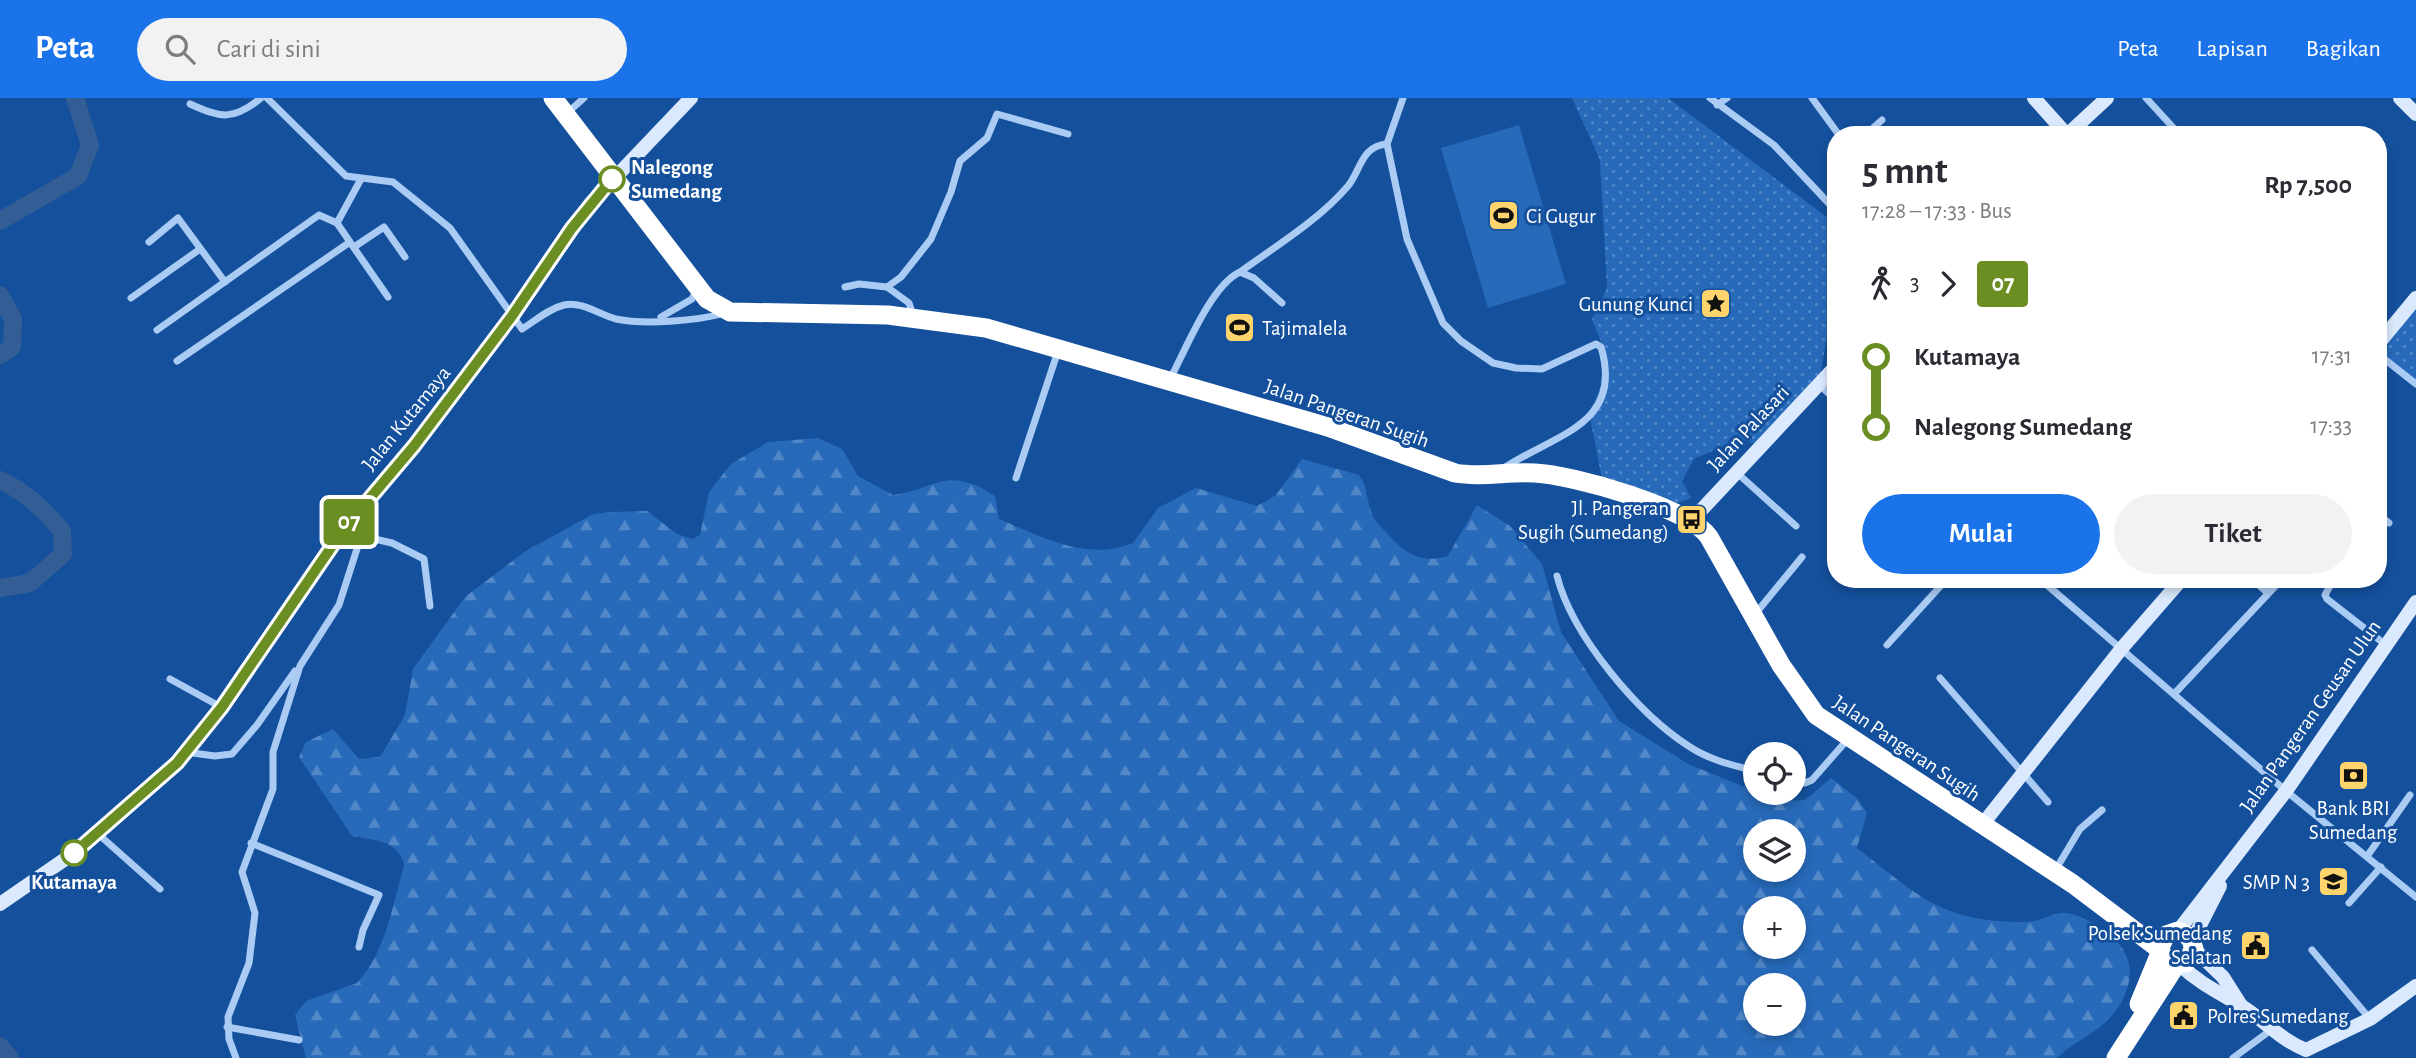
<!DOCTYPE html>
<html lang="id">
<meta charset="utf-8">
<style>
:root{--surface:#fff;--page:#f2f2f3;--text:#2b2b33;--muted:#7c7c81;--accent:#1a73e8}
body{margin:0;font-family:"Alegreya Sans",sans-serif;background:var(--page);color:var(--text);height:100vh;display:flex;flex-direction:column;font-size:26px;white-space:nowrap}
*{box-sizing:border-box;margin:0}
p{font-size:23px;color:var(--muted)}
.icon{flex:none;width:38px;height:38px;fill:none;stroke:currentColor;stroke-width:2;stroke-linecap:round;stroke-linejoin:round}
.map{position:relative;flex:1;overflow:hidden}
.panel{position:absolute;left:1827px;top:28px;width:560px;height:462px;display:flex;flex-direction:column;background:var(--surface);border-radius:28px;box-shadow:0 4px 10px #0003}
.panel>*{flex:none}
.badge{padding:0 14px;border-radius:5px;font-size:24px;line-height:46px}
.fabs{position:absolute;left:1743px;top:644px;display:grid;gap:14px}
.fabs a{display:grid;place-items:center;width:63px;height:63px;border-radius:50%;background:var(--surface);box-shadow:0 4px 10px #0003;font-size:35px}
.map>.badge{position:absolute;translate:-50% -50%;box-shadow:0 0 0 4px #fff}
.legs{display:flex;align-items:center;gap:10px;height:77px;padding:0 35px;font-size:23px}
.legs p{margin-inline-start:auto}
.head{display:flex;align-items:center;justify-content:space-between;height:119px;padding:0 35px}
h1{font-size:38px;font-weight:700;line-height:52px}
.cta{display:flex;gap:14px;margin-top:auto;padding:14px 35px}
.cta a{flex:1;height:80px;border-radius:42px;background:var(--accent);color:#fff;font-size:28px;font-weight:700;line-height:80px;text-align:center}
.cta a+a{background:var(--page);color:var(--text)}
ul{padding:0 35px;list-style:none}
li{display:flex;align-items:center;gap:24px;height:70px;font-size:26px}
li i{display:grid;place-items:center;width:10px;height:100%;margin:0 9px;background:currentColor}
li i::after{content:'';width:18px;height:18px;margin:-9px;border:5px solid;border-radius:50%;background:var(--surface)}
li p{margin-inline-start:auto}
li:first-child i{background:linear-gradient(#0000 50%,currentColor 0)}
li:last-child i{background:linear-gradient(currentColor 50%,#0000 0)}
header{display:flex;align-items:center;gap:42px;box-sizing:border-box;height:98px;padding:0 35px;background:var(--accent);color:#fff}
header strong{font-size:33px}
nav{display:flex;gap:38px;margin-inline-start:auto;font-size:24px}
.search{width:490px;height:63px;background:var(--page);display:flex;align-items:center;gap:18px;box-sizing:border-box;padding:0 24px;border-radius:38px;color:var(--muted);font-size:26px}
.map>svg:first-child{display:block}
</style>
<header>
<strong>Peta</strong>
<div class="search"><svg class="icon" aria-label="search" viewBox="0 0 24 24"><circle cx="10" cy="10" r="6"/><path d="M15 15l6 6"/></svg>Cari di sini</div>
<nav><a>Peta</a><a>Lapisan</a><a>Bagikan</a></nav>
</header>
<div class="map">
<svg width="2416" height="960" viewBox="0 0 2416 960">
<defs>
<pattern id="forest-firs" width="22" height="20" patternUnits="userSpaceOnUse" patternTransform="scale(1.75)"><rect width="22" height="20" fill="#276aba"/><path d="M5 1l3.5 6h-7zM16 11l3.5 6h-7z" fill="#5288c8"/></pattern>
<pattern id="park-dots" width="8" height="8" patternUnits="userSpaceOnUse" patternTransform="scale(1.75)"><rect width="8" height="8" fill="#276aba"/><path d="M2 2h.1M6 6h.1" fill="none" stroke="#5288c8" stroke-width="1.8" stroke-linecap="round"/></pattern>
</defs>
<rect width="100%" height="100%" fill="#14509c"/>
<path fill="#276aba" d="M 1519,27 L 1566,186 L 1488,210 L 1441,50 Z"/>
<path fill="url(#forest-firs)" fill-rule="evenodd" d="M 818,340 L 842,351 L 858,378 L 893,397 C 939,390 947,367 995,398 L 999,421 C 1042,439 1087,464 1133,445 L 1158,410 L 1196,390 L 1257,408 L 1276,397 L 1302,361 L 1359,377 C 1368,389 1366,400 1371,413 C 1373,422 1381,429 1387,435 C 1405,456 1421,466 1448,458 L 1477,407 L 1510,428 L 1542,466 L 1561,534 L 1619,623 L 1690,667 L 1780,703 L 1805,702 L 1831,680 L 1858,701 L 1867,715 L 1857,750 C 1889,774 1921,805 1959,816 C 1978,822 2014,826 2033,823 C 2043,822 2055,814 2064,815 C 2081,815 2103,831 2115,842 C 2143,868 2127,908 2100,929 C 2086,940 2070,947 2057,960 L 306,960 L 295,917 L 306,903 L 357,885 C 386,854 393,806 404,767 C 399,742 373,742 352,738 L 299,659 L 306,644 L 333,631 L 359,661 L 380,659 L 405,617 L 413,571 L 465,499 L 524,454 L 593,416 L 612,414 L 647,413 L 677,436 L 692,441 L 700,437 L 709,394 L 731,366 L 768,344 ZM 1755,733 L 1794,733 L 1794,772 L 1755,772 ZM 1755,810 L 1794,810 L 1794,849 L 1755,849 ZM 1755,887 L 1794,887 L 1794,926 L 1755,926 Z"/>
<g fill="url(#park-dots)">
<path d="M 1572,0 L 1668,0 L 1832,123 L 1835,190 L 1819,286 L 1759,347 L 1739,341 L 1694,361 L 1682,383 L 1691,400 L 1657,412 L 1604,392 L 1590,319 L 1604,277 L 1603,248 L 1592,222 L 1607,190 L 1600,62 Z"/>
<path d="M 2416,203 L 2416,284 L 2378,254 L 2378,248 Z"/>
</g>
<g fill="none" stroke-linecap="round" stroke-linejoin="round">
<g stroke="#325d95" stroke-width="18">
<path d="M 0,123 L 78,78 L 90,47 L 75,0"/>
<path d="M 0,197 L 13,221 L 12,249 L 0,257"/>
<path d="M 0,382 C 26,394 44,412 62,433 L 63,456 L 30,485 L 0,490"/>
<path d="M 0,948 L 10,960"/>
</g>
<g stroke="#aacbf3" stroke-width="7">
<path d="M 267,0 L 346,78 L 393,84 L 450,130 L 522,231 C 535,223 548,211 564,207 C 582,203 600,217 616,221 C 644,227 697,223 725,215"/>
<path d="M 1403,0 L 1387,46 L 1407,141 L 1443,225 L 1461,243 L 1493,265 L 1516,270 L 1542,271 L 1596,246 L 1601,249 C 1624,327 1555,336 1504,370"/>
<path d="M 1710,0 L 1774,47 L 1836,113"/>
<path d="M 1812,0 L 1839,37"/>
<path d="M 2146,0 L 2180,37"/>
<path d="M 190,6 C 221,20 233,23 261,0"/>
<path d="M 1717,7 L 1727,0"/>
<path d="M 566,16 L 584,0"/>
<path d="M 1865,37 L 1882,22"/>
<path d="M 149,144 L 178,120 L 225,184"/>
<path d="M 352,147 L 388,199"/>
<path d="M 354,149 L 384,129 L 405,159"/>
<path d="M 1240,174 C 1276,148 1319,122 1348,88 C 1361,72 1361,48 1387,46"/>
<path d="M 845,189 L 859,186 L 887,189"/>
<path d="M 131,200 L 200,151"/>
<path d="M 913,217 L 909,205 L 887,189 L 901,179 L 931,141 L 951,94 L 960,63 L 987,40 L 997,16 L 1068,36"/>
<path d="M 661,219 L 692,201 L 697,191"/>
<path d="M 157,232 L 319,117 L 337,125 L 361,81"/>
<path d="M 2378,256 L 2416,286"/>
<path d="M 177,263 L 350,144 L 337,125"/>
<path d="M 1169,283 C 1185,254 1210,188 1240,174 L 1254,180 L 1282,205"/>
<path d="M 1819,286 L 1836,303"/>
<path d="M 1736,374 L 1796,428"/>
<path d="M 1016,380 L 1058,253"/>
<path d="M 2378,416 L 2389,425"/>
<path d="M 361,438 L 392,445 L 424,461 L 430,508"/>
<path d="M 1557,478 C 1572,537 1638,616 1690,649 C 1710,662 1732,667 1755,673"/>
<path d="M 2040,481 L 2286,693 L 2416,799"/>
<path d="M 2252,481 L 2268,495"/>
<path d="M 2329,481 L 2331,486 L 2325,497 L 2327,501 L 2386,547"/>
<path d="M 1756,515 L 1802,459"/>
<path d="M 1887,547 L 1947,481"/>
<path d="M 1940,580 L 2048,704"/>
<path d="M 170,581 L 221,609"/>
<path d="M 2175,595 L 2282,481"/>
<path d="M 185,654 L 215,658 L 232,656 L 257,627 L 295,573"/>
<path d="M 1794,682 L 1805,685 L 1812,682 L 1848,641"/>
<path d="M 97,735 L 160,791"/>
<path d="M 251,745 L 379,797 L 363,832 L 359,849"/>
<path d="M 2368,757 L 2410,697"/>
<path d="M 2056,771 L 2080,731 L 2102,712"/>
<path d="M 2349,805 L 2381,769"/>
<path d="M 2312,852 L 2370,921"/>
<path d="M 227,929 L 299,942"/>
<path d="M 236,960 L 229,941 L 228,919 L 249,865 L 255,815 L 242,774 L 273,691 L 273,654 L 300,568 L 339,507 L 372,404"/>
<path d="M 2233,960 L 2271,932"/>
</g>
<g stroke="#dae9fd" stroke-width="14">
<path d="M 2034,0 L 2067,37"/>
<path d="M 2400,0 L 2416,16"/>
<path d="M 2067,37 L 2107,0"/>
<path d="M 2378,246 L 2416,200"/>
<path d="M 1692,422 L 1836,268"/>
<path d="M 1982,727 L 2122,550 L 2182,481"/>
<path d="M 0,806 L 74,755 L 177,665 L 221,609 L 343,432 L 414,348 L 512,218 L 590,106 L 691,0"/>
<path d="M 2178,833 L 2286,693 L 2416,504"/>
<path d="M 2192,843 L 2220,788"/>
<path d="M 2194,851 L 2223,879 L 2242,909"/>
<path d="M 2180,867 C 2203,888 2217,893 2243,909 C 2265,923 2281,942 2306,952 L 2370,921 L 2416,888"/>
</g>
<g stroke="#fff" stroke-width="19">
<path d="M 553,0 L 707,201 L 730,214 L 888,217 L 986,230 L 1328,329 L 1455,375 C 1482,380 1508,373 1535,375 C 1573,377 1688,409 1709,439 L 1781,567 L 1816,617 L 2073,786 L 2159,851 L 2168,865 L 2185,865 L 2194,851 L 2190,839 L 2178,833 L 2166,837 L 2159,851"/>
<path d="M 2139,906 L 2160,855"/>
<path d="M 2116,960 L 2176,867"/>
</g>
</g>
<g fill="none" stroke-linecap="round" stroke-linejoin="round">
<defs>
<path id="line-1" d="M 74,755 L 177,665 L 222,609 L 343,432 L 414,348 L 512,218 L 572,130 L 612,81"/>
</defs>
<use href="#line-1" stroke="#fff" stroke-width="16"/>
<use href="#line-1" stroke="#6b8e23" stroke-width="10"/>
</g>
<defs>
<symbol id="stadium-square" viewBox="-11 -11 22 22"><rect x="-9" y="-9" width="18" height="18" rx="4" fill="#ffd46c" stroke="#14509c"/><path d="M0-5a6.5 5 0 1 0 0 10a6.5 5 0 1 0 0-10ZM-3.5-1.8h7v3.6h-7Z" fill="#111"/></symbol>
<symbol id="sight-square" viewBox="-11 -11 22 22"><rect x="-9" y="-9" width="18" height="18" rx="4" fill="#ffd46c" stroke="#14509c"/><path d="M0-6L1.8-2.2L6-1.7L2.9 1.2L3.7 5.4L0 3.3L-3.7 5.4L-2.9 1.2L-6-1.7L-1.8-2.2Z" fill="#111"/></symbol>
<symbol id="bus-square" viewBox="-11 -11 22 22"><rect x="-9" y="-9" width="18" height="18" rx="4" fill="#ffd46c" stroke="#14509c"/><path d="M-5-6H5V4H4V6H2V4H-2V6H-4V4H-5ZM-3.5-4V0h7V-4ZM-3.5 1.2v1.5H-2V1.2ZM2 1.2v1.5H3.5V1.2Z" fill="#111"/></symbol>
<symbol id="bank-square" viewBox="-11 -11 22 22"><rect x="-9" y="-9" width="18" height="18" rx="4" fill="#ffd46c" stroke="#14509c"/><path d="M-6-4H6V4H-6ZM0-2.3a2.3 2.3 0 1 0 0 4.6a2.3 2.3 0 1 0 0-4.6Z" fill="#111"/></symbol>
<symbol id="school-square" viewBox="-11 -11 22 22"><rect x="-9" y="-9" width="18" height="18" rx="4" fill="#ffd46c" stroke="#14509c"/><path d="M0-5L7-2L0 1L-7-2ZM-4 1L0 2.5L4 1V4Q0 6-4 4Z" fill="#111"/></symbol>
<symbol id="civic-square" viewBox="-11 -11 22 22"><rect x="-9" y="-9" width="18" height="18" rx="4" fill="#ffd46c" stroke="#14509c"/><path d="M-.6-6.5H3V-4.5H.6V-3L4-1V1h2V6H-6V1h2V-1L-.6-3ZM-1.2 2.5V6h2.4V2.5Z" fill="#111"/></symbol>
</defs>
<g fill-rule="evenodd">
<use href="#stadium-square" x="1486" y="100" width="35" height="35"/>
<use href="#sight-square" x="1698" y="188" width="35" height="35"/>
<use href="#stadium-square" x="1222" y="212" width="35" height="35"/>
<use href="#bus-square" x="1674" y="404" width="35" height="35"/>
<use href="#bank-square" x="2336" y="660" width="35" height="35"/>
<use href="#school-square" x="2316" y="766" width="35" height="35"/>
<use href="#civic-square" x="2238" y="830" width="35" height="35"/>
<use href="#civic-square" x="2166" y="900" width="35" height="35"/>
</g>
<g fill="#fff" stroke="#6b8e23" stroke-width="3.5">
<circle cx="612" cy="81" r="12"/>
<circle cx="74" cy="755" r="12"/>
</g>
<g text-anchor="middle" stroke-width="6" stroke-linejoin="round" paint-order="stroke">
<g font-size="21" font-weight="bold" fill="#fff" stroke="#14509c" text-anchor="start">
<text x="631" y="76">Nalegong<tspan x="631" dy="24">Sumedang</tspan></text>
<text x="74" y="791" text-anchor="middle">Kutamaya</text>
</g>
<g font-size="21" fill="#fff" stroke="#14509c" text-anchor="end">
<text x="1526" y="125" text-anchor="start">Ci Gugur</text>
<text x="1693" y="213">Gunung Kunci</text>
<text x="1262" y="237" text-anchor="start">Tajimalela</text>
<text x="1669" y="417">Jl. Pangeran<tspan x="1669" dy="24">Sugih (Sumedang)</tspan></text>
<text x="2353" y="717" text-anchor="middle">Bank BRI<tspan x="2353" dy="24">Sumedang</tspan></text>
<text x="2310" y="791">SMP N 3</text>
<text x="2232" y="842">Polsek Sumedang<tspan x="2232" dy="24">Selatan</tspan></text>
<text x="2207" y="925" text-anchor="start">Polres Sumedang</text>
</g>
<g font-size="21" fill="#fff" stroke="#14509c">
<text transform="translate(1347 315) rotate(19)" y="7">Jalan Pangeran Sugih</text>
<text transform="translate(406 320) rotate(-51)" y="7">Jalan Kutamaya</text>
<text transform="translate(1748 330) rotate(-47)" y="7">Jalan Palasari</text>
<text transform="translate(2310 618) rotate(-55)" y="7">Jalan Pangeran Geusan Ulun</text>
<text transform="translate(1907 650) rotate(34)" y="7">Jalan Pangeran Sugih</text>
</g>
</g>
</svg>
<div class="fabs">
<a><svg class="icon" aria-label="locate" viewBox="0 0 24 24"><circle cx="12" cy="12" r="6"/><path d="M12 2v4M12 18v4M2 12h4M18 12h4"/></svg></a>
<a><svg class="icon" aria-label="layers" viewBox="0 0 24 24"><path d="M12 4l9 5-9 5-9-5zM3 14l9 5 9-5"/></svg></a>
<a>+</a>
<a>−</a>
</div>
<b class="badge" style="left:349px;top:424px;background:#6b8e23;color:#fff">07</b>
<section class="panel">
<div class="head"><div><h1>5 mnt</h1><p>17:28 – 17:33 · Bus</p></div><b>Rp 7,500</b></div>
<div class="legs"><svg class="icon" aria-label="walk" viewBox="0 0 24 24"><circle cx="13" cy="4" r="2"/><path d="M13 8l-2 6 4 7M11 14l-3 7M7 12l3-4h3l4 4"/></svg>3<svg class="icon" aria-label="forward" viewBox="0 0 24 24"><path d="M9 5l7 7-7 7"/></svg><b class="badge" style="background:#6b8e23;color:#fff">07</b></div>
<ul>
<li><i style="color:#6b8e23"></i><b>Kutamaya</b><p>17:31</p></li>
<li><i style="color:#6b8e23"></i><b>Nalegong Sumedang</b><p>17:33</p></li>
</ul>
<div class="cta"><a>Mulai</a><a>Tiket</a></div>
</section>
</div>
